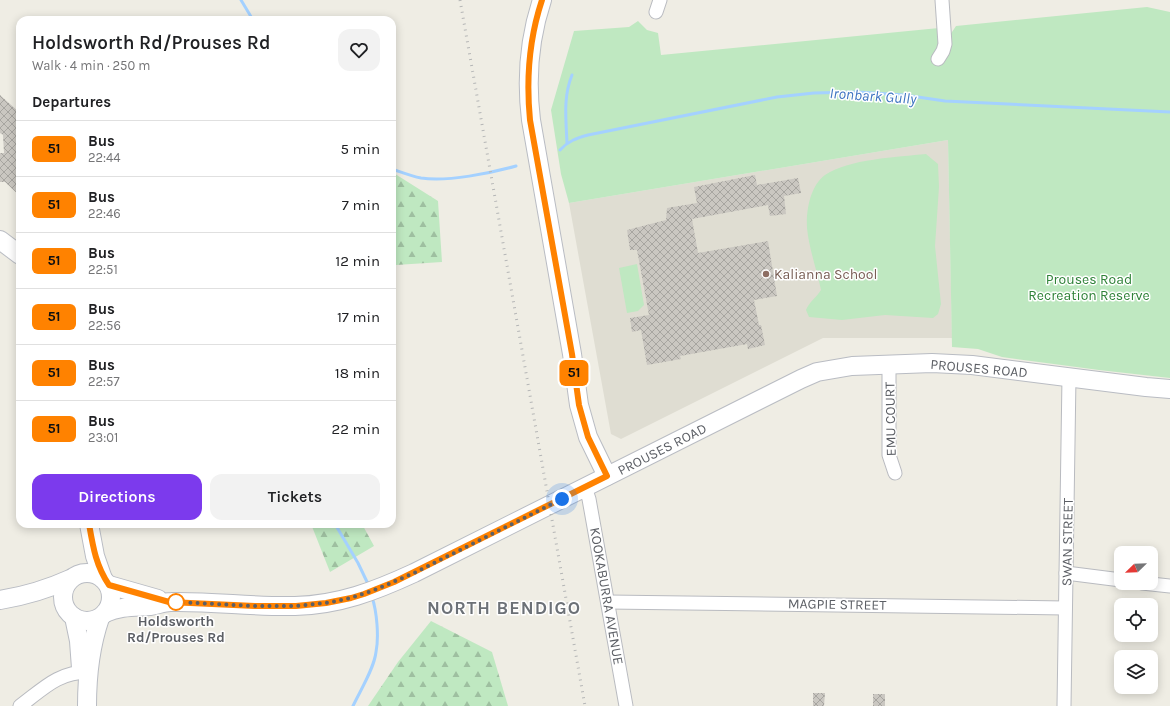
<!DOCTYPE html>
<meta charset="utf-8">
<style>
:root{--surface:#fff;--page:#f2f2f2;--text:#202124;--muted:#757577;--line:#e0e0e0;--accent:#7c3aed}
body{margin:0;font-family:Karla,sans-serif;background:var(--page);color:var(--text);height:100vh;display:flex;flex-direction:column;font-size:15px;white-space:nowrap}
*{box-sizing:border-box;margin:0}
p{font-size:13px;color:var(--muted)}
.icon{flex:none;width:22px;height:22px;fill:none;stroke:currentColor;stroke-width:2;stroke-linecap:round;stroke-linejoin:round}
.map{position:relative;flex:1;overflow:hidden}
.side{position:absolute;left:16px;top:16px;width:380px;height:512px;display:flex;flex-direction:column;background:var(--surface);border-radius:12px;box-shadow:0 2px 10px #0003}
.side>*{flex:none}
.badge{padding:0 8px;border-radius:6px;font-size:14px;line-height:26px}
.needle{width:26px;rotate:247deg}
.buttons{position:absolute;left:1114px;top:546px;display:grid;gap:8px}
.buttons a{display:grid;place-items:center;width:44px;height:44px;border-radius:8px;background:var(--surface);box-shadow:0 2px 10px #0003;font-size:20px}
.you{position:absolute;width:20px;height:20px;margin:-10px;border:3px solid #fff;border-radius:50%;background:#1a73e8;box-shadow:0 0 0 6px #1a73e833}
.map>.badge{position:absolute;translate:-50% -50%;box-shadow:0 0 0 2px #fff}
h2{padding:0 16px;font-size:15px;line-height:36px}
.round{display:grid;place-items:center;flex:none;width:42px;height:42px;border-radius:12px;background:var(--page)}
.summary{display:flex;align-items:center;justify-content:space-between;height:68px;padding:0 16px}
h1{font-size:19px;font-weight:600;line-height:30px}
.button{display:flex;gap:8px;margin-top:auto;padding:8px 16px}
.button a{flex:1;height:46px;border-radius:12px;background:var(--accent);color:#fff;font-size:16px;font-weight:600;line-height:46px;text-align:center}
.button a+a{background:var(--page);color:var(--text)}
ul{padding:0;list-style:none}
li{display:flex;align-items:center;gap:12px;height:56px;padding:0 16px;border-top:1px solid var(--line)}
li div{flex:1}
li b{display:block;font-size:15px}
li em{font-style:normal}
li .badge{min-width:44px;font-weight:700;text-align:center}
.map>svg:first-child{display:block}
</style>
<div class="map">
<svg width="1170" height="706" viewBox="0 0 1170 706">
<defs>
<pattern id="forest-firs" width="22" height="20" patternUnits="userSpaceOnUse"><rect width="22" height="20" fill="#bfe8c1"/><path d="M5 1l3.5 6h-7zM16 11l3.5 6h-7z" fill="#9ebfa0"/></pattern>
<pattern id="building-cross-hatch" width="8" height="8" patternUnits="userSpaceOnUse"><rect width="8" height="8" fill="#cac7c1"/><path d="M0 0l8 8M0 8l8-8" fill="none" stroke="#a7a5a0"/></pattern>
</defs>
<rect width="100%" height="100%" fill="#efede4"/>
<path fill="#dfddd2" d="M 948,140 L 952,338 L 823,338 L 621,439 L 611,434 L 569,203 Z"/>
<g fill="#bfe8c1">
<path d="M 1147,7 L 1170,12 L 1170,378 L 1099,370 L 1002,357 L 978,349 L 952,347 L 948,140 L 569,203 L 561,174 L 551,110 L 574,31 L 629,27 L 638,21 L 647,30 L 658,33 L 661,55 L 939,28 L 950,35 L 956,26 Z"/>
<path d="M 926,154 L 938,164 L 939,187 L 935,246 L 941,304 L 938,314 L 933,318 L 885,315 L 842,320 L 809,317 L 806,310 C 809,302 816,298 821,290 C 817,270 809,249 807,228 C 806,211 810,186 825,175 C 848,159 898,157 926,154 Z"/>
<path d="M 637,264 L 644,305 L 638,311 L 627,313 L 619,268 Z"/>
</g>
<g fill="url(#forest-firs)">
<path d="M 392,172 L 438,201 L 442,262 L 396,265 L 392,285 Z"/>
<path d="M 311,524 L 362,524 L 374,546 L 330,572 Z"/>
<path d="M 431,621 L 492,652 L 508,706 L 368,706 L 398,662 Z"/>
</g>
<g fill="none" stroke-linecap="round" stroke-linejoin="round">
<g stroke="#a4d1ff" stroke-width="3">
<path d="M 241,0 L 253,20"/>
<path d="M 567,143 C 566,119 563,97 572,75"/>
<path d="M 560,150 C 568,141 577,138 588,135 L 777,97 L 814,93 L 858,92 L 904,95 L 945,101 L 1170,112"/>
<path d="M 392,169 C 401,172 411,176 421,178 C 448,182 491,173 516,166"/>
<path d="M 335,524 L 358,563 L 369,586"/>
<path d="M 353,706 C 360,691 374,669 376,652 C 379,637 377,612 372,597"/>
</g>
</g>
<g fill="url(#building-cross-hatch)">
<path d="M 0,95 L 20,113 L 20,196 L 5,182 L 0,182 L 0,153 L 4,153 L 3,135 L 0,133 Z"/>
<path d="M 755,175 L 757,185 L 798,178 L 801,193 L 784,196 L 786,214 L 770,216 L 768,205 L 692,219 L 698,253 L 768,241 L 777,296 L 754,300 L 759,325 L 761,325 L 765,345 L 748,349 L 747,344 L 680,356 L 681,359 L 647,365 L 641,330 L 632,332 L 630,318 L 649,315 L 637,250 L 630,250 L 627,230 L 666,220 L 667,208 L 697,203 L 694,187 Z"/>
<path d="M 813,693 L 825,693 L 824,706 L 813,706 Z"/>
<rect x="873" y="694" width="12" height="12"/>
</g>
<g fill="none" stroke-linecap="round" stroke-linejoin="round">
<defs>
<g id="street">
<path d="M 656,12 L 660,0"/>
<path d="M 938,59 L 943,51 L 945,44 L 942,0"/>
<path d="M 889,364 L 889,455 L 895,473"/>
<path d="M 585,487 L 589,499 L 626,706"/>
<path d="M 1066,573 L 1121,580"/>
<path d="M 1142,583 L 1170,586"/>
<path d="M 608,602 L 1065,608"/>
<path d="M 20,706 C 43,689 58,672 88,672"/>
<path d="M 1064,706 L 1069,377"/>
</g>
<g id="secondary">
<path d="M 542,0 C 529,39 526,79 531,120 L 572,354 L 579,405 L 588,437 L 607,476"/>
<path d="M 0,240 L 20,255"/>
<path d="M 89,524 L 95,556 L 103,579"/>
<circle cx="87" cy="597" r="24"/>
<path d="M 109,585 L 158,599"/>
<path d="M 0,600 C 24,596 48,589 70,579"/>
<path d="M 105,613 C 120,606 134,607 150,606 C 157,605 164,602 171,602 C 212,601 253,607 295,606 C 339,605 375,591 414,573 L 801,379 L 817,372 L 852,366 L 932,363 L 972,365 L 1146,387 L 1170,389"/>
<path d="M 74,617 L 79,641 L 81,668"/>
<path d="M 87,706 C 87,675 90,647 100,618"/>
</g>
</defs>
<use href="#street" stroke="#b9bbc0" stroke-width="15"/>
<use href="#secondary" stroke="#b9bcc3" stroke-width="20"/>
<use href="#street" stroke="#fff" stroke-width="13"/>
<use href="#secondary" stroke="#fff" stroke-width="18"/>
<path stroke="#b5b6b6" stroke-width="3" stroke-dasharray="1 5" stroke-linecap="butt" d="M 460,0 L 585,706"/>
</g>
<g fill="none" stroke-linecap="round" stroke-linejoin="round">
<defs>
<path id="line" d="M 89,524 C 93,547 96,566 109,585 L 169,602 L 255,606 L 296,606 L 326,603 L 351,598 L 364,594 L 394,582 L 607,476 L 588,437 L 579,405 L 572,354 L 530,120 C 526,79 529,39 542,0"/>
</defs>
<use href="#line" stroke="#fff" stroke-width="9"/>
<use href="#line" stroke="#ff8200" stroke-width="6"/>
<path stroke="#5c5f65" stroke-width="4" stroke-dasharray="0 7.2" d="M 176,602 L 255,606 L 296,606 L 326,603 L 351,598 L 377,589 L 414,573 L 562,499"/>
</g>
<circle fill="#8d6e63" stroke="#fff" stroke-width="1.5" cx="766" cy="274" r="4"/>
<circle fill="#fff" stroke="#ff8200" stroke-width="2" cx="176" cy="602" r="8"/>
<g text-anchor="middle" stroke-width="3" stroke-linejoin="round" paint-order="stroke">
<g font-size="14" fill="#785e54" stroke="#fff" text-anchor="start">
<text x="774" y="279">Kalianna School</text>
</g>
<g font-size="14" fill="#2f8238" stroke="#fff">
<text x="1089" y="284">Prouses Road<tspan x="1089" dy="16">Recreation Reserve</tspan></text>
</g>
<g font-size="14" fill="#5c5f65" stroke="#fff">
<text transform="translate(979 368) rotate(5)" y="5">PROUSES ROAD</text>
<text transform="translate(890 419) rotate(-91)" y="5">EMU COURT</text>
<text transform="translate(662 449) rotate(-27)" y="5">PROUSES ROAD</text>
<text transform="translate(1067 542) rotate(-89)" y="5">SWAN STREET</text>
<text transform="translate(607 596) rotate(80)" y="5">KOOKABURRA AVENUE</text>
<text transform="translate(837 604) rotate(1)" y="5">MAGPIE STREET</text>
</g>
<g font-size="14" font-weight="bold" fill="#5c5f65" stroke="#fff">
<text x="176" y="626">Holdsworth<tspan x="176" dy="16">Rd/Prouses Rd</tspan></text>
</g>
<g font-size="15" font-style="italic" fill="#3d74c1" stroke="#fff">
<text transform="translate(873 96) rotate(4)" y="5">Ironbark Gully</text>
</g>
<g font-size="18" font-weight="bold" letter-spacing="1" fill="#6c7177" stroke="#fff">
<text x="504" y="614">NORTH BENDIGO</text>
</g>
</g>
</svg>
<div class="buttons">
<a><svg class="needle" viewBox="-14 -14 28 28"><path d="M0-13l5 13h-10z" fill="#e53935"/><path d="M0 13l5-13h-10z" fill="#757577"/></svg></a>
<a><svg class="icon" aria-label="locate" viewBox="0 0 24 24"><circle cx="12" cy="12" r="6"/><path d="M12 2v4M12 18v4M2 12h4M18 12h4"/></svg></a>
<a><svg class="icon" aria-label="layers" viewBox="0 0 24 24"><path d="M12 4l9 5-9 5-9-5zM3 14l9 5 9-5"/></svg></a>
</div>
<div class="you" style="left:562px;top:499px"></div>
<b class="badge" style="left:574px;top:373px;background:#ff8200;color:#111">51</b>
<section class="side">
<div class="summary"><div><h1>Holdsworth Rd/Prouses Rd</h1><p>Walk · 4 min · 250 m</p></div><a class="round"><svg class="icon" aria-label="heart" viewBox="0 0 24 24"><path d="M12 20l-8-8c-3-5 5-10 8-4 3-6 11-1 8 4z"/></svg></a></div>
<h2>Departures</h2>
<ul>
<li><span class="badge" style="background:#ff8200;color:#111">51</span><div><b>Bus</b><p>22:44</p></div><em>5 min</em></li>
<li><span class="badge" style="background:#ff8200;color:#111">51</span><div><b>Bus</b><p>22:46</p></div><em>7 min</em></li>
<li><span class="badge" style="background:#ff8200;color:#111">51</span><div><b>Bus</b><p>22:51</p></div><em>12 min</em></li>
<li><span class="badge" style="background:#ff8200;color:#111">51</span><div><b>Bus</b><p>22:56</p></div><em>17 min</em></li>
<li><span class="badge" style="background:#ff8200;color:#111">51</span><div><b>Bus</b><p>22:57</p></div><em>18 min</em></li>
<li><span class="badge" style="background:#ff8200;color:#111">51</span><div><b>Bus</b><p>23:01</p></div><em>22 min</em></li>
</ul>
<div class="button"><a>Directions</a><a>Tickets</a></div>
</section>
</div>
